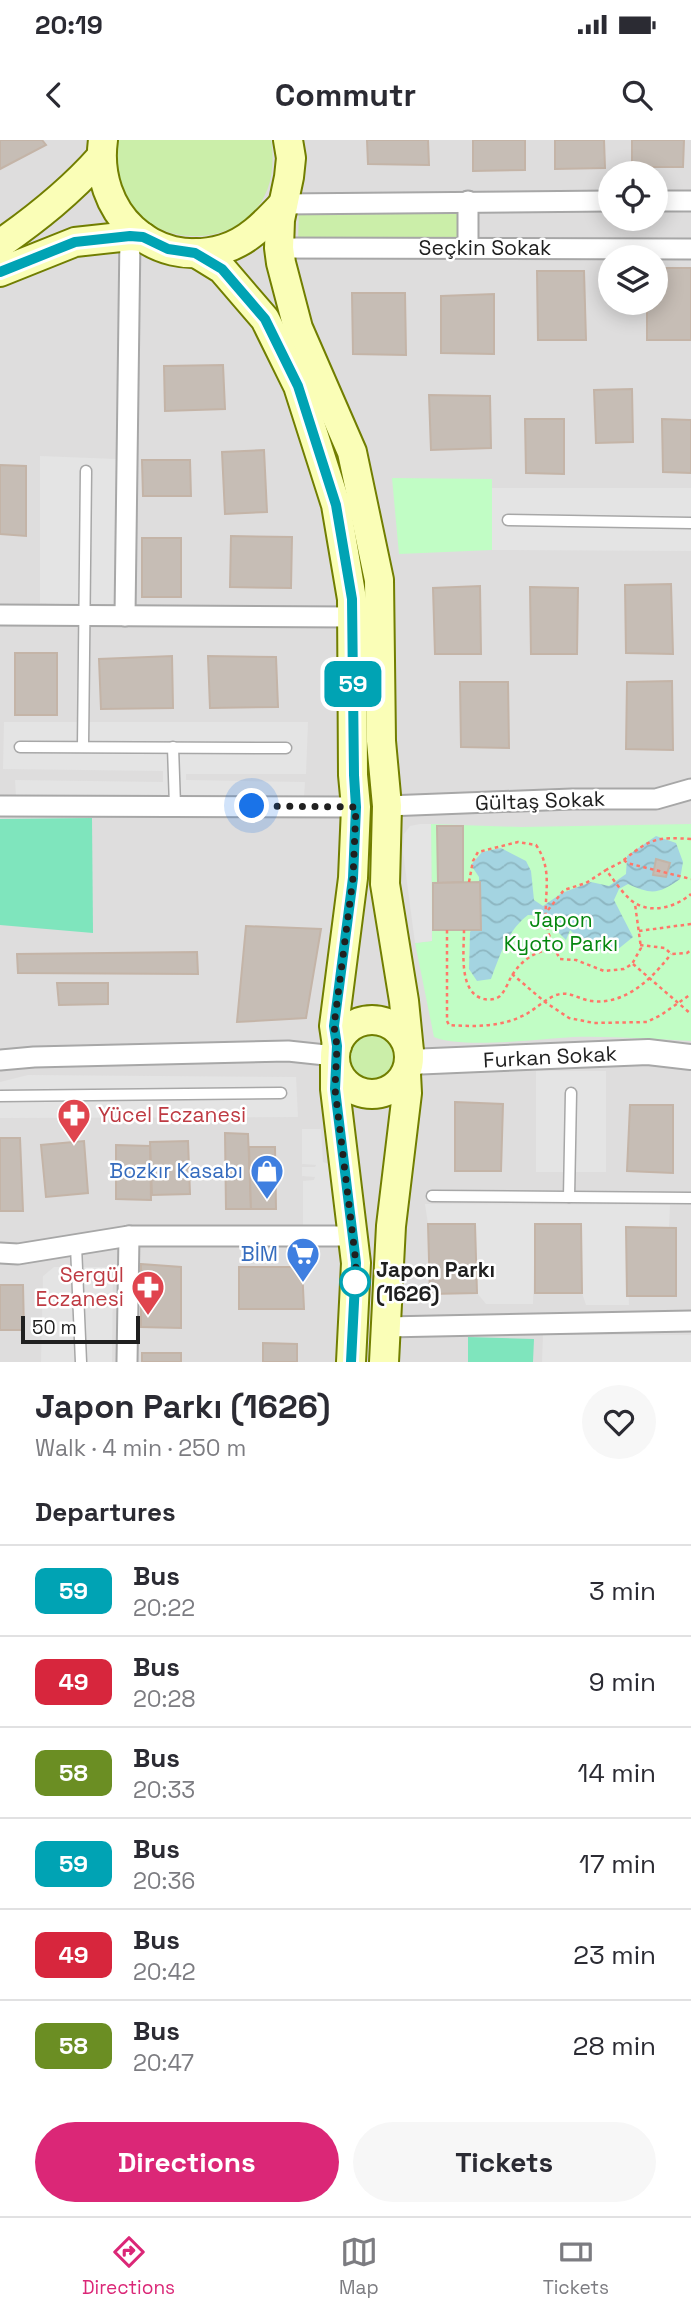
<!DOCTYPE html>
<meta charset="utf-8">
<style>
:root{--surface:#fff;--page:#f7f7f7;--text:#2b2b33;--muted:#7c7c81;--line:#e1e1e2;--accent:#db2777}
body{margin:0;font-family:"Space Grotesk",sans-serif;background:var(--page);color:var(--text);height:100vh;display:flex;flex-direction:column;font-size:26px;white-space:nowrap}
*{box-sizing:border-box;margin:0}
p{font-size:23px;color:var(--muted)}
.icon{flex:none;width:38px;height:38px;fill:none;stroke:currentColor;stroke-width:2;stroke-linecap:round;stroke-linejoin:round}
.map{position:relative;height:1222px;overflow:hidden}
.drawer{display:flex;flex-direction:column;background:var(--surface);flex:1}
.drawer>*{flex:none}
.badge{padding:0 14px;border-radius:10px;font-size:24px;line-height:46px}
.buttons{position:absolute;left:598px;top:21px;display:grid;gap:14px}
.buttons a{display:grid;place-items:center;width:70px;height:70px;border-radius:50%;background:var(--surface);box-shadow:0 4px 18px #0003;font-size:35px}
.scale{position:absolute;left:21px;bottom:18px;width:119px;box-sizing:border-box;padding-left:7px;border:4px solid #202020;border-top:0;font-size:19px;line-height:24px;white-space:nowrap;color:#202020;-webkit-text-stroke:5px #fff;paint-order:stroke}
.you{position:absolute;width:35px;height:35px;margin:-18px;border:5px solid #fff;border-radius:50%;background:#1a73e8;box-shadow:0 0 0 10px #1a73e833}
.map>.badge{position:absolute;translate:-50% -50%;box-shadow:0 0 0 4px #fff}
h2{padding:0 35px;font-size:26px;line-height:63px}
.round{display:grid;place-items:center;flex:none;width:74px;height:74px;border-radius:37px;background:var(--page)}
.head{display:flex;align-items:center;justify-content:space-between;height:119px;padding:0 35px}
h1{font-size:33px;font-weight:700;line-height:52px}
.cta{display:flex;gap:14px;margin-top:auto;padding:14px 35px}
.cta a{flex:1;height:80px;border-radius:42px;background:var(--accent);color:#fff;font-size:28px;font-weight:700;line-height:80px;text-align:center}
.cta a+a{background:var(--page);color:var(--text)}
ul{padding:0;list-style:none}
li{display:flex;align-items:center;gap:21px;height:91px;padding:0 35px;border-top:2px solid var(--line)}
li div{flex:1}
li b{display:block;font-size:26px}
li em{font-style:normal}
li .badge{min-width:77px;font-weight:700;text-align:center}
.status{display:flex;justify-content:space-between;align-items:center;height:49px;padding:0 35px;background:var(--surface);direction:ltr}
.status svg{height:19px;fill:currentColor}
header{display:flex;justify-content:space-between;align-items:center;height:91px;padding:0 35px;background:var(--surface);font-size:32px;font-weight:700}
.menu{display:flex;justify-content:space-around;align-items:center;height:98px;border-top:2px solid var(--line);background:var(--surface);font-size:19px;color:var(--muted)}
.menu a{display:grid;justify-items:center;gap:4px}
.menu .selected{color:var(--accent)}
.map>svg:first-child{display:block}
</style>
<div class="status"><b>20:19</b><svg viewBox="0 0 49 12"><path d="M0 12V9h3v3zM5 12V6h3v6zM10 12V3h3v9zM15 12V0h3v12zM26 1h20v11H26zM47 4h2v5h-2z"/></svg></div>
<header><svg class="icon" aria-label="back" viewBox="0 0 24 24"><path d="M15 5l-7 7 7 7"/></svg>Commutr<svg class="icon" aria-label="search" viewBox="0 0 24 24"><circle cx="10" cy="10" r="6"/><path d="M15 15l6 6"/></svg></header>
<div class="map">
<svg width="691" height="1222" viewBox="0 0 691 1222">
<defs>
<pattern id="water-waves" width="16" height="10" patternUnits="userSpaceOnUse" patternTransform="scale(1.75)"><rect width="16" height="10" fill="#a4d4e1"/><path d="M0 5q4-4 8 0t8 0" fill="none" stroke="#8db6c1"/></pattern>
</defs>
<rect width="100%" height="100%" fill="#f1ede6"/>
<path fill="#dedddd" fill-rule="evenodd" d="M 0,0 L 691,0 L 691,1222 L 0,1222 ZM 611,33 L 656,33 L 656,79 L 611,79 ZM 611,117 L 656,117 L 656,163 L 611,163 Z"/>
<g fill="#cbeea9">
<path d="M 118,0 L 271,0 C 292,131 95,125 118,0 Z"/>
<path d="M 299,67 L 460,68 L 461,104 L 298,105 Z"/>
<circle cx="372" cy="919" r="24"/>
</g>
<g fill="#c1fdc5">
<path d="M 392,338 L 492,339 L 492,410 L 399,414 Z"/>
<path d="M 431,684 L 521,687 L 691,684 L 691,901 C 652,899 612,896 573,897 C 540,899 461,909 434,897 L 415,803 L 432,801 Z"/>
</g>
<g fill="#7fe5bd">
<path d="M 92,678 L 93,793 L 0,785 L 0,679 Z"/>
<path d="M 468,1197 L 534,1199 L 533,1222 L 468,1222 Z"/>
</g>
<g fill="#e4e4e4">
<path d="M 40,316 L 116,319 L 117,467 L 40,463 Z"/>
<path d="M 492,348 L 691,348 L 691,411 L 492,410 Z"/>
<path d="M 4,582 L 308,582 L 306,634 L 186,634 L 186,640 L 305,642 L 304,657 L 16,657 L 15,640 L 163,642 L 163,631 L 3,629 Z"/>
<path d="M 420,684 L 431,684 L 432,801 L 415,803 L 403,712 L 404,694 L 410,686 Z"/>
<rect x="536" y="931" width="70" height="101"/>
<path d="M 28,935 L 296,937 L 298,977 L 0,978 L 0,942 Z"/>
<path d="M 302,989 L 321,989 L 323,1022 L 332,1025 L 341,1089 L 303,1093 L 303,1041 L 314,1040 L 315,1037 L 302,1036 L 302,1027 L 315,1027 L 316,1025 L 302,1024 Z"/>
<path d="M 425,1064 L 670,1065 L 669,1088 L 626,1087 L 629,1165 L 586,1165 L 582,1153 L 581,1084 L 535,1084 L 533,1164 L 486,1164 L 477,1153 L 475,1084 L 428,1084 Z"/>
<path d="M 54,1127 L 113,1127 L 112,1222 L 41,1222 L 43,1136 Z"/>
<path d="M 543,1195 L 691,1195 L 691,1222 L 542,1222 Z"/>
</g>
<path fill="url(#water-waves)" d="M 656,696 L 676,703 L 683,722 L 680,739 C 659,754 652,755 628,744 L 619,749 L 614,760 L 633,797 L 617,810 L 599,809 L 585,805 L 570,790 L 566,800 L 557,791 L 555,776 L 528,775 C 508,790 500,815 491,839 L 477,841 L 469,829 L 470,792 L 481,780 L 479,737 L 471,725 L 482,712 L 501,708 L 526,721 L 531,731 L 534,760 L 543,766 L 562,753 L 591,742 L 609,746 L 626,734 L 627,716 Z"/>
<g fill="#c6bdb5" stroke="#c4b4a7" stroke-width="2">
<path d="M 0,0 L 42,0 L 46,5 L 0,29 Z"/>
<path d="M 367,0 L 428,0 L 429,25 L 368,24 Z"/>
<path d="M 473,0 L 525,0 L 525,30 L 473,31 Z"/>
<path d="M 555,0 L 604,0 L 605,28 L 555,29 Z"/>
<path d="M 632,0 L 684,0 L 683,27 L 632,27 Z"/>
<path d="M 656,128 L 691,128 L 691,200 L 647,200 L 647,163 L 656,163 Z"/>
<path d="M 537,131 L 584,131 L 586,200 L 538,200 Z"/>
<path d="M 352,153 L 405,153 L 406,215 L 353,214 Z"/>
<path d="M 494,154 L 494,214 L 441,213 L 441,156 Z"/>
<path d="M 223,225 L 225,269 L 165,271 L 164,226 Z"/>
<path d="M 632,249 L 633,302 L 596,303 L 594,250 Z"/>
<path d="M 429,255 L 490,256 L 491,308 L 431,310 Z"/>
<path d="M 525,279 L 564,279 L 564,334 L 526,333 Z"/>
<path d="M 662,279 L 691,280 L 691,333 L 663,332 Z"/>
<path d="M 264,310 L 267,372 L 225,374 L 222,312 Z"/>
<path d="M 142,320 L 190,320 L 191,356 L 143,356 Z"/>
<path d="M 0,325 L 26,326 L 26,396 L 0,394 Z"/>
<path d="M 231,396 L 292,397 L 291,448 L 230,447 Z"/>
<rect x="142" y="398" width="39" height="59"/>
<path d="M 671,444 L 673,514 L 626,513 L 625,445 Z"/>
<path d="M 480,446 L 481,514 L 435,514 L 433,448 Z"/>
<path d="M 530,447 L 578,448 L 577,514 L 531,514 Z"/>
<rect x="15" y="513" width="42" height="62"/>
<path d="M 172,516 L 173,568 L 101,569 L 99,519 Z"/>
<path d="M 208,516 L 276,517 L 278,567 L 210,568 Z"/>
<path d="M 672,541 L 673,610 L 626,609 L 627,542 Z"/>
<path d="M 460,542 L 508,542 L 509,608 L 461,607 Z"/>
<path d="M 437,686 L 463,686 L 463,742 L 438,743 Z"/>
<path d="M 656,719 L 670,723 L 666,737 L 653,735 Z"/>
<path d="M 480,742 L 481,790 L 433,790 L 433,743 Z"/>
<path d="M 246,786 L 321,789 L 306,878 L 237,882 Z"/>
<path d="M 197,812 L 198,834 L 18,833 L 17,814 Z"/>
<path d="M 57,843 L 108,843 L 108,864 L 59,865 Z"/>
<path d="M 455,962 L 503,964 L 501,1031 L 455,1031 Z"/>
<path d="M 630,965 L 673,965 L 673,1033 L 627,1031 Z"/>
<path d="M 225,993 L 248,994 L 251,1069 L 226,1069 Z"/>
<path d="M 0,998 L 20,998 L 23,1071 L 0,1071 Z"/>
<path d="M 84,1001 L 88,1053 L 46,1057 L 41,1005 Z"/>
<path d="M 188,1001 L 190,1054 L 152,1055 L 150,1002 Z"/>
<path d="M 116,1005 L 150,1006 L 151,1060 L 116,1059 Z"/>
<path d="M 249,1007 L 275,1007 L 276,1069 L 251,1069 Z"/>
<path d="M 428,1084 L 475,1084 L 477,1153 L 430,1154 Z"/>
<path d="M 535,1084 L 581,1084 L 582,1153 L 535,1153 Z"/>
<path d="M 626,1087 L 676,1088 L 676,1156 L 627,1156 Z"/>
<path d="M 141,1124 L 181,1127 L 181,1188 L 141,1187 Z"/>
<path d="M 239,1127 L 302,1127 L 304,1169 L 239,1169 Z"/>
<path d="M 0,1145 L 23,1145 L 24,1190 L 0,1190 Z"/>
<path d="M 263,1203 L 297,1204 L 297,1222 L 263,1222 Z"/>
<rect x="142" y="1213" width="39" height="9"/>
</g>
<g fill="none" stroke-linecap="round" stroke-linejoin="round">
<defs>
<g id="service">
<path d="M 508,380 L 691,383"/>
<path d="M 83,606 L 86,331"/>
<path d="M 20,607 L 286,608"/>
<path d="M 173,607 L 175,666"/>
<path d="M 0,956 L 281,953"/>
<path d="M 432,1056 L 691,1058"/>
<path d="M 569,1057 L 571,953"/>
<path d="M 76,1106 L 81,1222"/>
</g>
<g id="minor">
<path d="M 468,61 L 468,108"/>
<path d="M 656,61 L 691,61"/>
<path d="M 283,64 L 611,61"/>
<path d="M 279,108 L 691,109"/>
<path d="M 0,475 L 352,477"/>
<path d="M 125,476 L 130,96"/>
<path d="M 0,666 L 356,667"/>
<path d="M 387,666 L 572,659 L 656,659 L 691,649"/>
<path d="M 0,920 L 34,917 L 288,911 L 335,916"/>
<path d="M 0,1113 L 18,1114 L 129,1096 L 353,1096"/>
<path d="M 385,1187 L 691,1181"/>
<path d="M 127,1222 L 129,1096"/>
</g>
<path id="tertiary" d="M 409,922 L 648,912 L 691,917"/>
<g id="secondary">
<path d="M 103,0 C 93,71 152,130 223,109 C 248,102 266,82 283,64"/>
<path d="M 288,0 L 291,18 L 289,37 L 280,80 L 279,108 L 281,123 L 298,188 L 352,312 L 379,440 L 381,601 L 387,666 L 385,744 L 404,861 L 409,911"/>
<path d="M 0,104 C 37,78 70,52 100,18"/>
<path d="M 196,113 L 222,129 L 265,179 L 298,246 L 336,365 L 352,459 L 353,635 L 356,667 L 353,738 L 334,886 L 337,906"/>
<path d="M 0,132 L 75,102 L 130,96 L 143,97"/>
<circle cx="372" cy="917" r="37"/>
<path d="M 335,923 L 335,949 L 356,1123 L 351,1222"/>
<path d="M 384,1222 L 391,1086 L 407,953 L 406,934"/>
</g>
</defs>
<use href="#service" stroke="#a7a7a7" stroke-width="13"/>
<use href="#minor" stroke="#a7a7a7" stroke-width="23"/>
<use href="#tertiary" stroke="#a7a7a7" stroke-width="28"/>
<use href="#secondary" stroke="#717e00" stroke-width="32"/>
<g stroke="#ff7769" stroke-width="2.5" stroke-dasharray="3.5 3.5" stroke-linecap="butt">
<path d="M 691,699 C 658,697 651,698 625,719 C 620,724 612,726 606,730 C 614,740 622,753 632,761 C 650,775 676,767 691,754"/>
<path d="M 624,720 L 627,723 L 691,739"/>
<path d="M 469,742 L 473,721 L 478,712 L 518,702 L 536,705 C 555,733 542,757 547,787 C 549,797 555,810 560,819 L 576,820 L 604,831 L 624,829 L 632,824 L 641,808 L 635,764"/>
<path d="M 548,770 L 564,750 L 586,743 L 606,730"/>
<path d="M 447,790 L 447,881 L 449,885 C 476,887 504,887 528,873 C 538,867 549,856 560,854 C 571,852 581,860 592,861 C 625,865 652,839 671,814"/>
<path d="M 464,790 C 464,811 458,853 484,859 C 489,860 495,860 500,856 C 505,851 508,843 511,837 C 522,819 534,812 555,808"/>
<path d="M 639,791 L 691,784"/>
<path d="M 640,805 L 665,808 L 671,814 L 687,813 L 691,810"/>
<path d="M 633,824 L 691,874"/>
<path d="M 512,834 L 545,862 L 569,878 L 594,883 L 647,882 L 661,875 L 691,854"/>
</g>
<use href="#service" stroke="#fff" stroke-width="10"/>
<use href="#minor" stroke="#fff" stroke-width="19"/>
<use href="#tertiary" stroke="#fff" stroke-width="24"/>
<use href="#secondary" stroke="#fafeb7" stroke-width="28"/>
</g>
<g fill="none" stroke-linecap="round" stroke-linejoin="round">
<defs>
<path id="line" d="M 0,132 L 75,102 L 130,96 L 143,97 L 168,109 L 195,113 L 222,129 L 265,179 L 298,246 L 336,365 L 352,459 L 354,635 L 356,667 L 353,738 L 334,886 L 337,906 L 335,949 L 356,1123 L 351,1222"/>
</defs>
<use href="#line" stroke="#fff" stroke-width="16"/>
<use href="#line" stroke="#00a3b4" stroke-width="10"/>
<path stroke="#202020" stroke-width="7" stroke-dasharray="0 12.6" d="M 252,666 L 356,667 L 353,738 L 334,886 L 337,906 L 335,949 L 356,1123 L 355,1148 L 355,1142"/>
</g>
<defs>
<symbol id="pharmacy-pin" viewBox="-11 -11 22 30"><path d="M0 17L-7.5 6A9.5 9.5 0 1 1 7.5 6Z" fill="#e0444e" stroke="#fff"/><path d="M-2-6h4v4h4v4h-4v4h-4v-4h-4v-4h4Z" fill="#fff"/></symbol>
<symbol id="shop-pin" viewBox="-11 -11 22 30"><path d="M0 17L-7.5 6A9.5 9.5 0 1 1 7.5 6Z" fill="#3f7fe0" stroke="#fff"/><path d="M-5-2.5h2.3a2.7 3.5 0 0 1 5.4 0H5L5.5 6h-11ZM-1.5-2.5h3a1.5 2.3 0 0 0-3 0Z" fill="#fff"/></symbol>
<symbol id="supermarket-pin" viewBox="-11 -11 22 30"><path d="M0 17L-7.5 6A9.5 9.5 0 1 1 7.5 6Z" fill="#3f7fe0" stroke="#fff"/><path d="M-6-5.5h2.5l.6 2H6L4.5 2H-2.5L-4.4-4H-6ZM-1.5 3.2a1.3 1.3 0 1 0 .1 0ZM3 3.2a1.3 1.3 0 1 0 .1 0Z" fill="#fff"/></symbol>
</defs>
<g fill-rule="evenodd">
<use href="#pharmacy-pin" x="55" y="956" width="38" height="52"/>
<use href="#shop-pin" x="248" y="1012" width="38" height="52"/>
<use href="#supermarket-pin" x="284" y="1095" width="38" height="52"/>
<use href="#pharmacy-pin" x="129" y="1128" width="38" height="52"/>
</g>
<circle fill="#fff" stroke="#00a3b4" stroke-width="3.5" cx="355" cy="1142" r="14"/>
<g text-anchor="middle" stroke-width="5" stroke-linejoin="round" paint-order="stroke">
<g font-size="21" fill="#202020" stroke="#fff">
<text x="485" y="115">Seçkin Sokak</text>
<text transform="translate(540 661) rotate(-2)" y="7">Gültaş Sokak</text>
<text transform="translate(550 917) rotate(-3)" y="7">Furkan Sokak</text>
</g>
<g font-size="21" fill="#05870f" stroke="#fff">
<text x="561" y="787">Japon<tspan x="561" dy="24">Kyoto Parkı</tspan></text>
</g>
<g font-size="21" fill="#be3a42" stroke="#fff" text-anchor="start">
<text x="98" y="982">Yücel Eczanesi</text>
<text x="124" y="1142" text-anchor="end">Sergül<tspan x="124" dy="24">Eczanesi</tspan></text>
</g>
<g font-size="21" fill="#366cbe" stroke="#fff" text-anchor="end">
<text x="243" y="1038">Bozkır Kasabı</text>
<text x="278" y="1121">BİM</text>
</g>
<g font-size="21" font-weight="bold" fill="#202020" stroke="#fff" text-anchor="start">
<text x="376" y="1137">Japon Parkı<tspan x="376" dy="24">(1626)</tspan></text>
</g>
</g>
</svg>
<div class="buttons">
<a><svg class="icon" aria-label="locate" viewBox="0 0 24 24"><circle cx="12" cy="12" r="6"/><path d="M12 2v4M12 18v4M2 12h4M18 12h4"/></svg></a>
<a><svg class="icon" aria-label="layers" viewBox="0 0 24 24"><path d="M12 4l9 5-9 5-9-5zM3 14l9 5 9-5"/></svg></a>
</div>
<div class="scale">50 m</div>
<div class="you" style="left:252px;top:666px"></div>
<b class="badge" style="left:353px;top:544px;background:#00a3b4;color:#fff">59</b>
</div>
<section class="drawer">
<div class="head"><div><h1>Japon Parkı (1626)</h1><p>Walk · 4 min · 250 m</p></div><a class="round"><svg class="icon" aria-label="heart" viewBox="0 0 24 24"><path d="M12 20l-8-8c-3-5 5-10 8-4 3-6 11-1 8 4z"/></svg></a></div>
<h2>Departures</h2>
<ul>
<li><span class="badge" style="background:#00a3b4;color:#fff">59</span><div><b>Bus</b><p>20:22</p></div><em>3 min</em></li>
<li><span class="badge" style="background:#d7263d;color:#fff">49</span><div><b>Bus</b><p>20:28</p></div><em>9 min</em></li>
<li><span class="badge" style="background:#6b8e23;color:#fff">58</span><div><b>Bus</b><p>20:33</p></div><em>14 min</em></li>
<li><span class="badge" style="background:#00a3b4;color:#fff">59</span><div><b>Bus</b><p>20:36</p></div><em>17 min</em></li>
<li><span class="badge" style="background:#d7263d;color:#fff">49</span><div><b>Bus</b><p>20:42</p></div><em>23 min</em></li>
<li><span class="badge" style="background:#6b8e23;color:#fff">58</span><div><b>Bus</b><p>20:47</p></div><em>28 min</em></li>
</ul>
<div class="cta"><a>Directions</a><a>Tickets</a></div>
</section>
<nav class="menu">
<a class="selected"><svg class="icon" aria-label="directions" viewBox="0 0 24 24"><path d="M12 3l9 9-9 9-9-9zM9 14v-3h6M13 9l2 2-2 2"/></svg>Directions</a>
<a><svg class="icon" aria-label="map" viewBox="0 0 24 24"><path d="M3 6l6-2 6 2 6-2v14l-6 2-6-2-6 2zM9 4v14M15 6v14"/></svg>Map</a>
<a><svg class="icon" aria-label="tickets" viewBox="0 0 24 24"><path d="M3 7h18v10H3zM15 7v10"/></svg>Tickets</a>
</nav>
